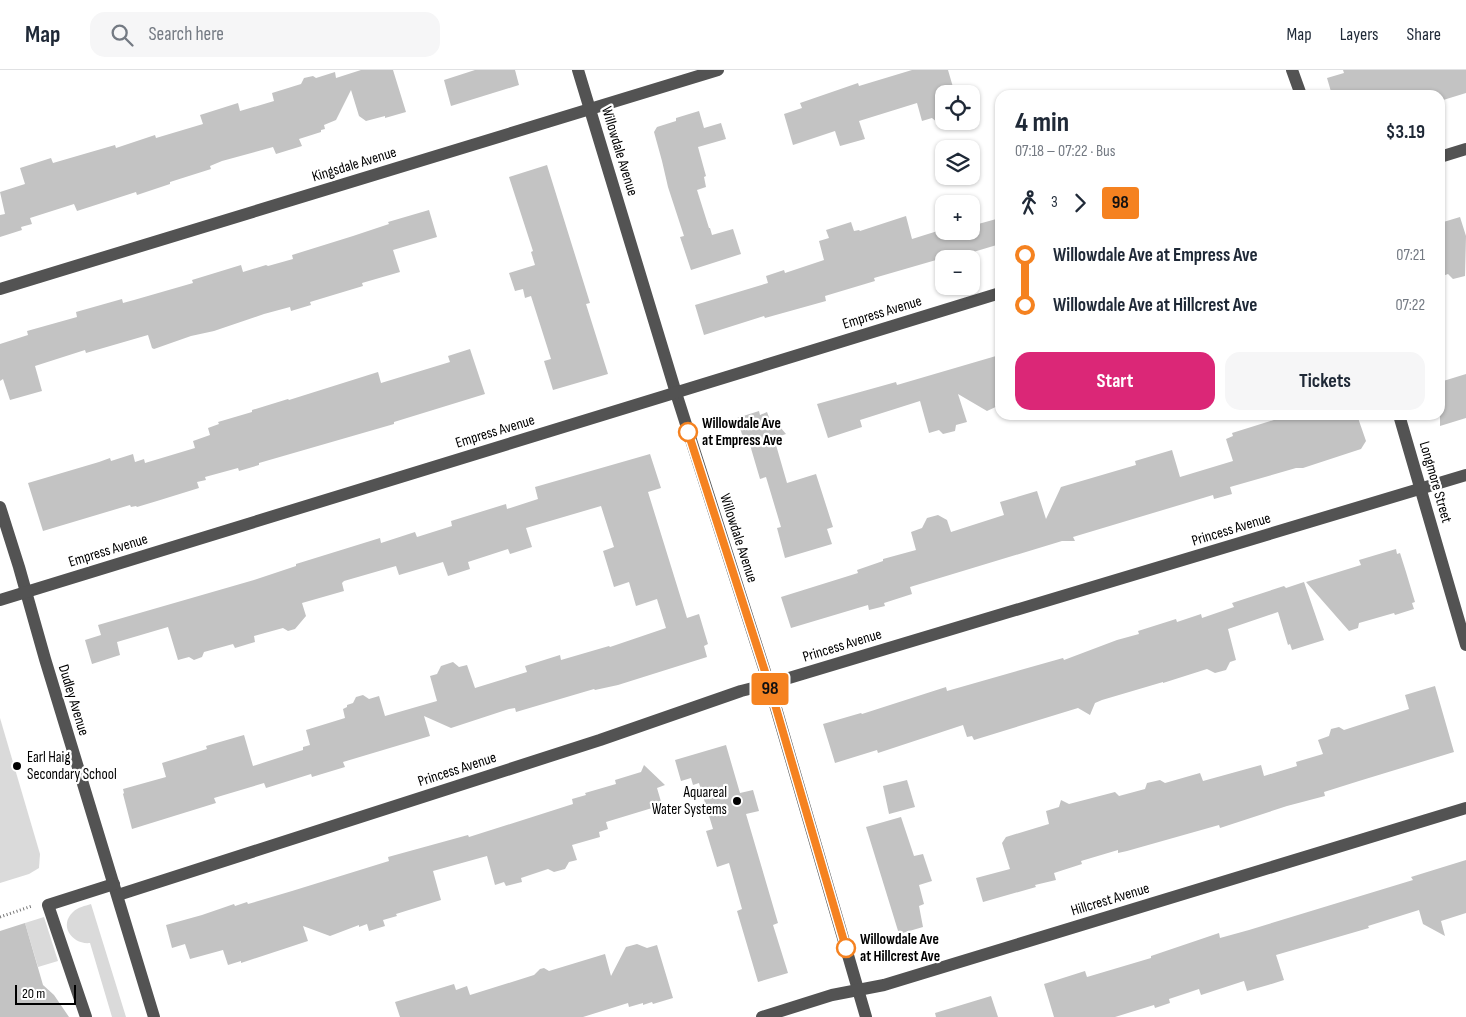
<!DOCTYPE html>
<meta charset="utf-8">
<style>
:root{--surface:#fff;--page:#f6f6f7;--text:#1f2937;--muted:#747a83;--line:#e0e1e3;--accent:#db2777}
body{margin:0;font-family:"Sofia Sans Condensed",sans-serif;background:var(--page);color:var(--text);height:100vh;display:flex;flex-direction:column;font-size:19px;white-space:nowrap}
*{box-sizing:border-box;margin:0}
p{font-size:16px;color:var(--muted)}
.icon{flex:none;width:28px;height:28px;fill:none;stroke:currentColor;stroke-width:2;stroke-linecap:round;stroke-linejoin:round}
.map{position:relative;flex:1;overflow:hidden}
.drawer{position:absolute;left:995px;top:20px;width:450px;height:330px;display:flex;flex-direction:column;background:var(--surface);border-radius:15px;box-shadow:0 1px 4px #0004}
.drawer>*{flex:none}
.badge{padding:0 10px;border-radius:4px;font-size:18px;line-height:32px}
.tools{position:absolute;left:935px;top:15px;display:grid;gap:10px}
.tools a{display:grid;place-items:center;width:45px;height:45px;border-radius:10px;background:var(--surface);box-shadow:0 1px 4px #0004;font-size:25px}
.scale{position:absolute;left:15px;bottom:12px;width:61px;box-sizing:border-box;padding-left:5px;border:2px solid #000;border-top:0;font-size:14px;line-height:18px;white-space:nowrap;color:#000;-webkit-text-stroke:4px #fff;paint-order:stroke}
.map>.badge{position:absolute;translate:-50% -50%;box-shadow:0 0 0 2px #fff}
.legs{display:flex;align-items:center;gap:8px;height:55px;padding:0 20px;font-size:16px}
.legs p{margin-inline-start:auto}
.headline{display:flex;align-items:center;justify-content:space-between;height:85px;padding:0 20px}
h1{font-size:28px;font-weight:700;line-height:38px}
.action{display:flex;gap:10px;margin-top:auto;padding:10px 20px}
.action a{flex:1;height:58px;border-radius:15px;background:var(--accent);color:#fff;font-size:20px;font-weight:700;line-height:58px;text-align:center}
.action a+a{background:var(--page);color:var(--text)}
ul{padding:0 20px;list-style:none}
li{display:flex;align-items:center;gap:18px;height:50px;font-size:19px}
li i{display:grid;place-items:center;width:8px;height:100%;margin:0 6px;background:currentColor}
li i::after{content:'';width:12px;height:12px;margin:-6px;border:4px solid;border-radius:50%;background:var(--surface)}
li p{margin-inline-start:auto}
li:first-child i{background:linear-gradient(#0000 50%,currentColor 0)}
li:last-child i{background:linear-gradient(currentColor 50%,#0000 0)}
header{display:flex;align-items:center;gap:30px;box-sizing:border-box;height:70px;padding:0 25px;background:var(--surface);border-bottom:1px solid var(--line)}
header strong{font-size:24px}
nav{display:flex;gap:28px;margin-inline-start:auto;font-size:18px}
.search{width:350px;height:45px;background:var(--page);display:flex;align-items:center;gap:12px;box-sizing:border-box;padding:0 18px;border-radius:15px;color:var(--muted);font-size:19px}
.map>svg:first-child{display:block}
</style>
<header>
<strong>Map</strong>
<div class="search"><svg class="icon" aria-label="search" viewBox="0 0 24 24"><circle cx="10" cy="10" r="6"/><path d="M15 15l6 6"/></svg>Search here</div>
<nav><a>Map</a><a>Layers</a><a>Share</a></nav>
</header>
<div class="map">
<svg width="1466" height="947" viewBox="0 0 1466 947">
<rect width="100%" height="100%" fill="#fff"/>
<g fill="#dadada">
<path d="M 0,648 L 40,784 L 39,798 L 29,804 L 0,813 Z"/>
<path d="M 91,834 L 126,947 L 112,947 L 90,873 C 73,875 58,856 73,842 C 78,837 85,836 91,834 Z"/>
<path d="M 44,847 L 58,891 L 38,897 L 25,853 Z"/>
</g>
<g fill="#c3c3c3">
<path d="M 361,0 L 393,0 L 406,42 L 385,48 L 385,46 L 366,51 L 359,46 L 351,20 L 336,50 L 324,55 L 325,59 L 321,60 L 321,62 L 299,69 L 302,76 L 276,84 L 273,77 L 222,91 L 210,96 L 211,99 L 170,112 L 170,114 L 137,125 L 136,122 L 77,141 L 74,134 L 30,148 L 32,154 L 21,157 L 22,160 L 0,167 L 0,145 L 5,144 L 0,122 L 25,114 L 20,98 L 51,88 L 53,93 L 115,75 L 116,78 L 155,65 L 156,68 L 203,54 L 200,45 L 238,33 L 240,41 L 274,31 L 272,23 L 301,14 L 304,8 L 313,6 L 316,8 L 335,2 L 336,8 Z"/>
<path d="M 475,0 L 515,0 L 519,15 L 451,36 L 444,10 Z"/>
<path d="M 912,0 L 948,0 L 955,24 L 944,24 L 944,51 L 946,51 L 938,53 L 932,48 L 922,51 L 917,33 L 859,51 L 865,69 L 840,76 L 835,61 L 793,75 L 784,44 L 802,38 L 800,33 L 858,13 L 859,16 Z"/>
<path d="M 1343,0 L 1466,0 L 1466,23 L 1440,31 L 1440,25 L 1332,25 L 1327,8 L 1344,3 Z"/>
<path d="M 699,41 L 704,58 L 721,53 L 726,69 L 698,77 L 706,106 L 704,107 L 706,117 L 697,120 L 709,158 L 710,158 L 712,165 L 733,159 L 741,184 L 691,200 L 680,167 L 684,166 L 668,117 L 662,91 L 654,62 L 657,57 L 676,51 L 676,48 Z"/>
<path d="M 547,95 L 590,233 L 586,234 L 608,304 L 553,320 L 544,291 L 551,289 L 531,226 L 525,228 L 523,219 L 515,221 L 509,203 L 535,195 L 531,182 L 533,181 L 509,107 Z"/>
<path d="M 429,140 L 437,167 L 393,180 L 400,202 L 362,213 L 363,216 L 310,232 L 311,235 L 291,241 L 290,237 L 264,244 L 214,261 L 191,266 L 154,279 L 152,278 L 148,265 L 86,283 L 85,280 L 35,296 L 42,321 L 10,330 L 3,309 L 0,311 L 0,274 L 28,265 L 27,261 L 77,247 L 76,242 L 122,229 L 123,233 L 134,230 L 193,213 L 192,210 L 241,195 L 243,202 L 266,195 L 268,196 L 293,189 L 292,185 L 353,166 L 389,154 L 388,152 Z"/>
<path d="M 906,146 L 912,169 L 944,159 L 944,164 L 954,161 L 971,161 L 971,156 L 1000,148 L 1000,174 L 960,186 L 960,187 L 955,189 L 944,189 L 944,192 L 943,188 L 874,208 L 875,211 L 825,226 L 826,231 L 765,248 L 764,246 L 704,265 L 695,235 L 768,213 L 766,206 L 784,200 L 785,203 L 824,190 L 819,171 L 829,168 L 826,160 L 851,152 L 854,161 L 859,160 L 860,161 Z"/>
<path d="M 1460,147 L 1466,166 L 1465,206 L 1453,209 L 1448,204 L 1440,207 L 1440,153 Z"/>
<path d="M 470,279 L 485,324 L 394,352 L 394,354 L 259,393 L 259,395 L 239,401 L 238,398 L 205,407 L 206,410 L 197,412 L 199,418 L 157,431 L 137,437 L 136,436 L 131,437 L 130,435 L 43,461 L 28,413 L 99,392 L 110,388 L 111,391 L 133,384 L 135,392 L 144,389 L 145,393 L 195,378 L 193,371 L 210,365 L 208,358 L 219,354 L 218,352 L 252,342 L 252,340 L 288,329 L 289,330 L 378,302 L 381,313 L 450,292 L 448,286 Z"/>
<path d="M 996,286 L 1000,299 L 1000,335 L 987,341 L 958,324 L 967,352 L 956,355 L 955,361 L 943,364 L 939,360 L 929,363 L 920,331 L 860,350 L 862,357 L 828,368 L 817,334 L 896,312 L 897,315 Z"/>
<path d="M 1466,304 L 1466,348 L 1440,356 L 1440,312 Z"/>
<path d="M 759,341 L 760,345 L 767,342 L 770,350 L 775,351 L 786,364 L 774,368 L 787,413 L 816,404 L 833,457 L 827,459 L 832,474 L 785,488 L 777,458 L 781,457 L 766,407 L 760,409 L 750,375 L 748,370 L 744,371 L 737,348 Z"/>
<path d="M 1278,345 L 1357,345 L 1366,371 L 1361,379 L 1303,398 L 1296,398 L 1230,417 L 1232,424 L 1214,429 L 1213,425 L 1073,467 L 1075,471 L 1062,471 L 910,517 L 912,524 L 884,533 L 885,536 L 869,540 L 868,535 L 791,558 L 781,527 L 858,503 L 857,500 L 883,491 L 883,489 L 916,480 L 911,462 L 922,458 L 927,448 L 938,445 L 947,450 L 951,462 L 1004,445 L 1000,432 L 1037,421 L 1046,449 L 1061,417 L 1136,395 L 1135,391 L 1172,380 L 1180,407 L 1233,391 L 1226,369 L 1233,366 L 1232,363 L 1277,349 Z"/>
<path d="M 650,384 L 661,418 L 648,422 L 687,548 L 699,544 L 708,574 L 704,576 L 707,587 L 618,615 L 595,620 L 594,619 L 516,642 L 515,638 L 509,639 L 451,658 L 424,646 L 430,666 L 343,692 L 345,697 L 312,707 L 311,704 L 266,718 L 264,713 L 214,728 L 216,733 L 132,759 L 123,724 L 124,723 L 123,719 L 166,707 L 162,693 L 207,679 L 206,676 L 244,665 L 253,696 L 303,680 L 303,677 L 310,675 L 306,660 L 345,648 L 343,639 L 347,637 L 347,635 L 353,633 L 356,627 L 363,625 L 369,629 L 379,626 L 385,646 L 437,631 L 430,606 L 437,604 L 441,596 L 453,592 L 459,597 L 467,595 L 475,618 L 527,602 L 525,596 L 560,585 L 561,590 L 609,576 L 610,577 L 666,558 L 657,529 L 636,536 L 629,512 L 614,517 L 603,481 L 614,477 L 601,436 L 526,458 L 532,477 L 510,484 L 508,479 L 468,492 L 470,499 L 448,506 L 443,492 L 399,505 L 396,496 L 344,511 L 342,513 L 344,521 L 302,533 L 306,546 L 295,559 L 288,561 L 283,558 L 254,566 L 255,572 L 235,578 L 233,574 L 204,582 L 202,587 L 194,590 L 189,587 L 178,590 L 168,557 L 117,572 L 120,585 L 92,594 L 85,570 L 101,565 L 98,555 L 254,510 L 296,496 L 296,494 L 380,468 L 381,473 L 415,462 L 417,467 L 452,456 L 451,451 L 506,434 L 507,439 L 538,429 L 535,417 Z"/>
<path d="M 1396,479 L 1397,484 L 1400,483 L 1406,502 L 1415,532 L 1412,533 L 1414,539 L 1395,545 L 1394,543 L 1359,553 L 1358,558 L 1349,561 L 1306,512 L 1361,495 L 1359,490 Z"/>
<path d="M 1304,512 L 1324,570 L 1292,580 L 1290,574 L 1288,575 L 1278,542 L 1228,559 L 1236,590 L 1230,592 L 1226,600 L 1215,603 L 1207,599 L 1163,613 L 1163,612 L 1102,630 L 1095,633 L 1090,645 L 1078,638 L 974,670 L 972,666 L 967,667 L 963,655 L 878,683 L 877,680 L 835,693 L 823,654 L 861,643 L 862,644 L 946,617 L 947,621 L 1063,588 L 1064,590 L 1117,570 L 1139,564 L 1138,561 L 1176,549 L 1177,552 L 1201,544 L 1202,548 L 1234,537 L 1232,533 L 1284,516 L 1286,518 Z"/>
<path d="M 1435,616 L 1454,682 L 1359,711 L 1324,722 L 1325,726 L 1287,736 L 1220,758 L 1219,755 L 1127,781 L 1118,783 L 1118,780 L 1081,791 L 1082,794 L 1054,803 L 1056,810 L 1035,815 L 1036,817 L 983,832 L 976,808 L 1010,799 L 1002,773 L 1006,767 L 1049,754 L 1046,741 L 1059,737 L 1061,730 L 1069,734 L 1115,722 L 1119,726 L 1145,719 L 1147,713 L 1160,710 L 1165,713 L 1200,703 L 1203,711 L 1261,695 L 1264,706 L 1297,696 L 1296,692 L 1323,684 L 1318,670 L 1329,666 L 1331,659 L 1339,657 L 1344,660 L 1409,639 L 1405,625 Z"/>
<path d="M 726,675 L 740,723 L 753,720 L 759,741 L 746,744 L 778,853 L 773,855 L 788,903 L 758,912 L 737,841 L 742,839 L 729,793 L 717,797 L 706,761 L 713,759 L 699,713 L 693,715 L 691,708 L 681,711 L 675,690 Z"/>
<path d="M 644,695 L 665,715 L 657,718 L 662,735 L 606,752 L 608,759 L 599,762 L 600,767 L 572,775 L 577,790 L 569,792 L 565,799 L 554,802 L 548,799 L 521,808 L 522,812 L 506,816 L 504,812 L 495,815 L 487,786 L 433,801 L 441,830 L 396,844 L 397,846 L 383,850 L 385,856 L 369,861 L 367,854 L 359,857 L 359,855 L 330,866 L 303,856 L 308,871 L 241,893 L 241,891 L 228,895 L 223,880 L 190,889 L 185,874 L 172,878 L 166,855 L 202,845 L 234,834 L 235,836 L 247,832 L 248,834 L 292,821 L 389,791 L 388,787 L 468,765 L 469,767 L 573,734 L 572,729 L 586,725 L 585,723 L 616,714 L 615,710 L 641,702 Z"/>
<path d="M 907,710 L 915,737 L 889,744 L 883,716 Z"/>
<path d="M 901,747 L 914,786 L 923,784 L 932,811 L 919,815 L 924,834 L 919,836 L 923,857 L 899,864 L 866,757 Z"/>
<path d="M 1466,790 L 1466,843 L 1441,851 L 1445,866 L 1423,854 L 1419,840 L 1368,856 L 1369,858 L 1276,885 L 1284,910 L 1268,915 L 1247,921 L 1244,911 L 1201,925 L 1199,919 L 1169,929 L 1170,933 L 1155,938 L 1154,935 L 1115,947 L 1054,947 L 1044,914 L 1085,901 L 1087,907 L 1151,888 L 1151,886 L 1219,863 L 1220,868 L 1249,860 L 1413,810 L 1411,807 Z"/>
<path d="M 25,853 L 43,915 L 54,925 L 69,947 L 0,947 L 0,861 Z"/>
<path d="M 637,874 L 647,878 L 657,875 L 673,928 L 653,934 L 652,932 L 643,935 L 643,933 L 629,937 L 628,933 L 583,947 L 400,947 L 395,932 L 454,914 L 456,920 L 467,916 L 470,925 L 534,905 L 540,899 L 544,898 L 549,901 L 605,884 L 611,906 L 626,877 Z"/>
<path d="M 991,926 L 998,947 L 936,947 L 935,943 Z"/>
</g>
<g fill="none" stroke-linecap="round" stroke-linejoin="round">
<path stroke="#757575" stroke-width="3" stroke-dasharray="1 2.5" stroke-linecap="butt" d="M 0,847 L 32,836"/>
<g stroke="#535353" stroke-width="12">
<path d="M 578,0 L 676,323 L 769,614 L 866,947"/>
<path d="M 1292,0 L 1301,25"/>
<path d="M 1440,87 L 1466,79"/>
<path d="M 0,219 L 718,0"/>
<path d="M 1399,345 L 1466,575"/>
<path d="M 0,437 L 19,497 L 45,589 L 154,947"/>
<path d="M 0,530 L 1000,223"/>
<path d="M 118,825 L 600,670 L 741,621 L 769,614 L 1466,405"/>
<path d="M 86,947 L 48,835 L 114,814"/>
<path d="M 762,947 L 832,925 L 884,915 L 1466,738"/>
</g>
</g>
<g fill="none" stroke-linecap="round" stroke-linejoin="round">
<defs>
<path id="line-1" d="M 688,362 L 769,614 L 846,878"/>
</defs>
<use href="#line-1" stroke="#fff" stroke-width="11"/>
<use href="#line-1" stroke="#f58220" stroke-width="8"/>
</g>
<g fill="#fff" stroke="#f58220" stroke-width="2.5">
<circle cx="688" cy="362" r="9"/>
<circle cx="846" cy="878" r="9"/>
</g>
<g fill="#000" stroke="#fff" stroke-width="2">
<circle cx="17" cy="696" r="5"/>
<circle cx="737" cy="731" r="5"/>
</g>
<g text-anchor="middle" stroke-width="4.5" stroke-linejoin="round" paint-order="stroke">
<g font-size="15" fill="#000" stroke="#fff">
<text transform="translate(620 81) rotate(73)" y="5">Willowdale Avenue</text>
<text transform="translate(354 94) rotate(-17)" y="5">Kingsdale Avenue</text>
<text transform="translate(882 242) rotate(-17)" y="5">Empress Avenue</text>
<text transform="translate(495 361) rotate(-17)" y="5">Empress Avenue</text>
<text transform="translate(1436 412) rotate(74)" y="5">Longmore Street</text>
<text transform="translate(1231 459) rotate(-17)" y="5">Princess Avenue</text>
<text transform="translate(739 468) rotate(72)" y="5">Willowdale Avenue</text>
<text transform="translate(108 480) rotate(-17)" y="5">Empress Avenue</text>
<text transform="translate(842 575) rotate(-17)" y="5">Princess Avenue</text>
<text transform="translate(74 630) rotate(73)" y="5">Dudley Avenue</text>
<text transform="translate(457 699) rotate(-18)" y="5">Princess Avenue</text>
<text transform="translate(1110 829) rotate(-17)" y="5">Hillcrest Avenue</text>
</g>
<g font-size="15" font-weight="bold" fill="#000" stroke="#fff" text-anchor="start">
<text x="702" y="358">Willowdale Ave<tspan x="702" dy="17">at Empress Ave</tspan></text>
<text x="860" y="874">Willowdale Ave<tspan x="860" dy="17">at Hillcrest Ave</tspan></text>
</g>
<g font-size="15" fill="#000" stroke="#fff" text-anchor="start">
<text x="27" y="692">Earl Haig<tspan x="27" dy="17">Secondary School</tspan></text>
<text x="727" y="727" text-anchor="end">Aquareal<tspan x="727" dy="17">Water Systems</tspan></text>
</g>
</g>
</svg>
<div class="tools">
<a><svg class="icon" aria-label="locate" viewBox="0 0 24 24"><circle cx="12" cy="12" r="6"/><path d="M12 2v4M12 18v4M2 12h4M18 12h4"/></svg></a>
<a><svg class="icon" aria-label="layers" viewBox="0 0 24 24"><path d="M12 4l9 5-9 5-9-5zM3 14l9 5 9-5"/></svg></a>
<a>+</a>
<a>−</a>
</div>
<div class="scale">20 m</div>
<b class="badge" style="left:770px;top:619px;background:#f58220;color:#111">98</b>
<section class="drawer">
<div class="headline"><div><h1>4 min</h1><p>07:18 – 07:22 · Bus</p></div><b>$3.19</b></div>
<div class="legs"><svg class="icon" aria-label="walk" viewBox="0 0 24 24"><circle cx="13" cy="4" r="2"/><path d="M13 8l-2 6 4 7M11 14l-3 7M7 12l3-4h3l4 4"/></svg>3<svg class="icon" aria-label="forward" viewBox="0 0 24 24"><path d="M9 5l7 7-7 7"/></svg><b class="badge" style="background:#f58220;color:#111">98</b></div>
<ul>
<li><i style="color:#f58220"></i><b>Willowdale Ave at Empress Ave</b><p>07:21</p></li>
<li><i style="color:#f58220"></i><b>Willowdale Ave at Hillcrest Ave</b><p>07:22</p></li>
</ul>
<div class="action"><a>Start</a><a>Tickets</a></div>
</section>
</div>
